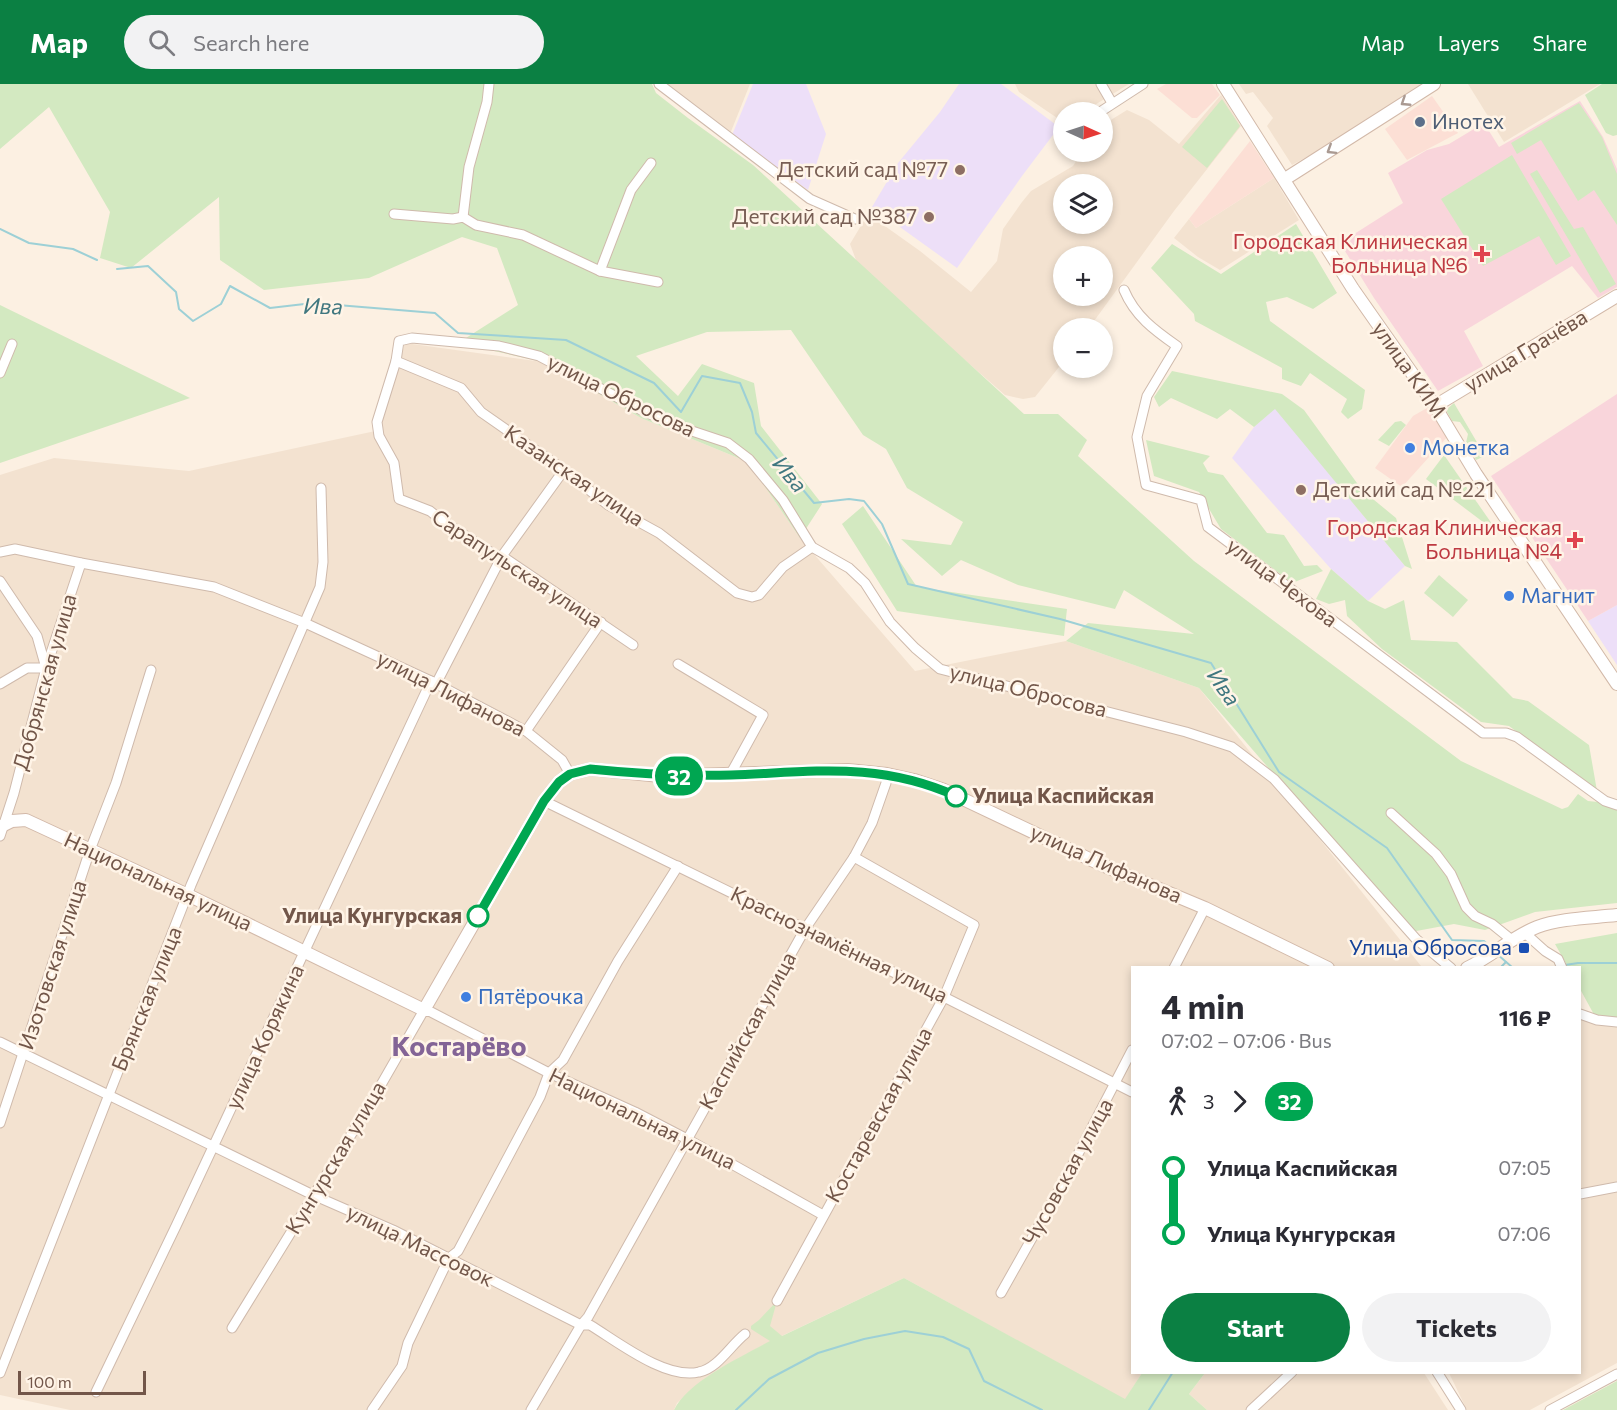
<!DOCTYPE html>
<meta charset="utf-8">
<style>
:root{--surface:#fff;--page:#f2f2f3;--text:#2b2b33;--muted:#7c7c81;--accent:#0b8043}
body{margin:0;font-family:Commissioner,sans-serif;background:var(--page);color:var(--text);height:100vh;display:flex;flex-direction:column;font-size:22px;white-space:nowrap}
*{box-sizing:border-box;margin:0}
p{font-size:20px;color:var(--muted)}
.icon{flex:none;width:33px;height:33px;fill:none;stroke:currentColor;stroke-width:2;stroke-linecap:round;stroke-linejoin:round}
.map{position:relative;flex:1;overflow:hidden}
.drawer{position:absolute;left:1131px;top:882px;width:450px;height:408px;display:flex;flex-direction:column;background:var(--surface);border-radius:0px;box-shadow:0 3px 9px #0003}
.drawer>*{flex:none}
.badge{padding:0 12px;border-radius:20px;font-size:21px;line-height:39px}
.needle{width:39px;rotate:93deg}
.fabs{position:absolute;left:1053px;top:18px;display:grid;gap:12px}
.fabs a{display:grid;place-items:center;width:60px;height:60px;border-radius:50%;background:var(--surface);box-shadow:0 3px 9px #0003;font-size:30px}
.scale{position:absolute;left:18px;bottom:15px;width:128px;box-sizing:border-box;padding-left:6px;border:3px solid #725649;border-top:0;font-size:16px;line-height:21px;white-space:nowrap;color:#725649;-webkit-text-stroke:4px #fff4e7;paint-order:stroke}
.map>.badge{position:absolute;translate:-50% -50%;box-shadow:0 0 0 3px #fff}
.legs{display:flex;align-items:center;gap:9px;height:66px;padding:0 30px;font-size:20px}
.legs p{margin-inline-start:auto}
.overview{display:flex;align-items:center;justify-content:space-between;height:102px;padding:0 30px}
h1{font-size:33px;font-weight:700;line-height:45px}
.button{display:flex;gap:12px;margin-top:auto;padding:12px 30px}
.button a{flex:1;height:69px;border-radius:36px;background:var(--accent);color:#fff;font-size:24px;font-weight:700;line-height:69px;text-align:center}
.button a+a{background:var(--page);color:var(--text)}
ul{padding:0 30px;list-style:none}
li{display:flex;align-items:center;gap:21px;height:66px;font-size:22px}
li i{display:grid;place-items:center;width:9px;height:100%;margin:0 8px;background:currentColor}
li i::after{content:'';width:15px;height:15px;margin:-8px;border:4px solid;border-radius:50%;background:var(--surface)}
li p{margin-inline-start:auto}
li:first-child i{background:linear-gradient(#0000 50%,currentColor 0)}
li:last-child i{background:linear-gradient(currentColor 50%,#0000 0)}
header{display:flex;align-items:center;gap:36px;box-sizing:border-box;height:84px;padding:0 30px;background:var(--accent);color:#fff}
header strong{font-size:28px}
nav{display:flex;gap:33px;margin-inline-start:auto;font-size:21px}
.search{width:420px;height:54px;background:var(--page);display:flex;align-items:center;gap:15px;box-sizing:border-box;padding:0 21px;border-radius:33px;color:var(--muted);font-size:22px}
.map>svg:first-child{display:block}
</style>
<header>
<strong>Map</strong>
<div class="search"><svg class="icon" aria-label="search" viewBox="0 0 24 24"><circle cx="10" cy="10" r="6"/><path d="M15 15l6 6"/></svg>Search here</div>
<nav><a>Map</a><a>Layers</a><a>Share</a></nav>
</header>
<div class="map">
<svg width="1617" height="1326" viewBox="0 0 1617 1326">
<rect width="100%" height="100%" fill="#fcf0e2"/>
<g fill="#f3e2d0" fill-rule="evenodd">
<path d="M 662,0 L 750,0 L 730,50 Z"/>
<path d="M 1015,0 L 1129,0 L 1093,22 L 1087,28 L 1064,28 L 1063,38 L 1019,8 Z"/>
<path d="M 1239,0 L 1425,0 L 1341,54 L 1292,81 L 1267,42 L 1273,34 L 1253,8 L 1246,10 Z"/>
<path d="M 1468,0 L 1600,0 L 1504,58 Z"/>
<path d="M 1221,11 L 1241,42 L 1174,127 L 1089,244 L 1064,244 L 1063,278 L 1035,313 L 1023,315 L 1005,311 L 859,184 L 850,160 L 868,130 L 920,167 L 971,208 L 997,177 L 1003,145 L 1022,118 L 1031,107 L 1073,82 L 1082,68 L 1102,68 L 1103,42 L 1106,39 L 1127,26 L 1149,36 L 1179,60 ZM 1064,100 L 1102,100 L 1102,140 L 1064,140 ZM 1064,172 L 1102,172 L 1102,212 L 1064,212 Z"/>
<path d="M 1274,94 L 1299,136 L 1220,186 L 1198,173 L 1174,154 L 1189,135 L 1196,144 Z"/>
<path d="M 405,259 L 543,278 L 641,334 L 748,378 L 800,454 L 915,587 L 1066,557 L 1199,604 L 1421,882 L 1420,884 L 1132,884 L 1132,1288 L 1142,1289 L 1125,1316 L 904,1194 L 771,1257 L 719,1285 L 697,1301 L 677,1319 L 674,1326 L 70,1326 L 0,1311 L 0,391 L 54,374 L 189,387 L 380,346 Z"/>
<path d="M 1580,934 L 1617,937 L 1617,1279 L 1530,1326 L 1467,1326 L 1449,1289 L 1580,1288 Z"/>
<path d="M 1205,1289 L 1424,1289 L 1448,1326 L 1207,1326 L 1189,1310 Z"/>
</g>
<g fill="#fcdfd5">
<path d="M 1166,0 L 1212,0 L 1220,11 L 1197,34 L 1192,34 L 1157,5 Z"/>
<path d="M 1432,12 L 1458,49 L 1407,76 L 1385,45 Z"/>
<path d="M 1250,57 L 1274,94 L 1196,144 L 1189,135 Z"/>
<path d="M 1427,324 L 1448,352 L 1402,403 L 1375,384 L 1413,332 Z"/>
</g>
<g fill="#eddff8">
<path d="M 753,0 L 806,0 L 826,50 L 808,106 L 732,51 Z"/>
<path d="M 959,0 L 1001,0 L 1059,43 L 1022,92 L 957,184 L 872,123 L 898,79 L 940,28 Z"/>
<path d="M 1275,324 L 1405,482 L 1368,517 L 1331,485 L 1232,374 L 1254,343 Z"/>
<path d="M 1617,521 L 1617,581 L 1588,537 Z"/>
</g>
<g fill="#f9d5db">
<path d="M 1580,17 L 1603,53 L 1617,85 L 1617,203 L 1598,214 L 1572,182 L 1464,247 L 1483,282 L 1438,307 L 1374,214 L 1340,159 L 1403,119 L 1388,89 L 1427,66 L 1449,60 L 1484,39 L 1499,63 Z"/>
<path d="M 1617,310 L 1617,521 L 1588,537 L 1491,392 Z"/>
</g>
<g fill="#d3e9c1">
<path d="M 0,0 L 652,0 L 656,9 L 688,34 L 753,81 L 1024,330 L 1058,330 L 1087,356 L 1078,372 L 1194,477 L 1461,677 L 1562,725 L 1568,723 L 1578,710 L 1588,717 L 1617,720 L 1617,819 L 1535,828 L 1485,846 L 1454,840 L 1411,848 L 1199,604 L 1066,557 L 1088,539 L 1194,550 L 1124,506 L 1115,525 L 1018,501 L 961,476 L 942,492 L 901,455 L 951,461 L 963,438 L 907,404 L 886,365 L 863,351 L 791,246 L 707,248 L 636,272 L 678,312 L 702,280 L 754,299 L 761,342 L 822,420 L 800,454 L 748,378 L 641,334 L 543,278 L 458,259 L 518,221 L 497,164 L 462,153 L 369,194 L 264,206 L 220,176 L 219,113 L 131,184 L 100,174 L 110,128 L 49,23 L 0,65 Z"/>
<path d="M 1602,0 L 1617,0 L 1617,51 L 1613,52 L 1606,49 L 1585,11 Z"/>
<path d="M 1222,15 L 1240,42 L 1207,84 L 1182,63 Z"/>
<path d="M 1579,19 L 1602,53 L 1617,90 L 1617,141 L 1594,106 L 1578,117 L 1541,56 L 1517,70 L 1511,59 Z"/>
<path d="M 1512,71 L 1571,172 L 1556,181 L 1539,152 L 1483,182 L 1441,115 Z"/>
<path d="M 1537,86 L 1574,145 L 1583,143 L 1616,200 L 1600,209 L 1530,90 Z"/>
<path d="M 1296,140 L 1337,209 L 1313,225 L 1287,213 L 1266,218 L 1270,237 L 1365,306 L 1362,325 L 1348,335 L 1341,328 L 1347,315 L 1310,289 L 1301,302 L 1282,295 L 1282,284 L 1195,237 L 1194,230 L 1151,184 L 1172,160 L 1221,190 Z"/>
<path d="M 0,221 L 190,314 L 0,379 Z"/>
<path d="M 1172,287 L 1282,310 L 1304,326 L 1362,406 L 1396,434 L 1412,485 L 1405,482 L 1275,325 L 1254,343 L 1230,325 L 1217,335 L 1171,314 L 1159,323 L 1154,313 Z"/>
<path d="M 1454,319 L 1485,372 L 1476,376 L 1466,359 L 1468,350 L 1460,338 L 1452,337 L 1446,326 Z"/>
<path d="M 1401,337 L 1406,341 L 1389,362 L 1378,356 L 1395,338 Z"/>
<path d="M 1146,356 L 1210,372 L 1203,379 L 1208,388 L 1223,391 L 1267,449 L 1284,451 L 1304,482 L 1317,481 L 1323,487 L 1292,499 L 1221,445 L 1199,408 L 1154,392 Z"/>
<path d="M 1444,371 L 1499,450 L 1426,395 Z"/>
<path d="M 863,422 L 917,503 L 1067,525 L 1064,552 L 897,527 L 842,440 Z"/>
<path d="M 1331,485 L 1368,517 L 1385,525 L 1404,516 L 1411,556 L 1457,558 L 1513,614 L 1528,617 L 1589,661 L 1597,707 L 1509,642 L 1481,638 L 1382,565 L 1347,532 L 1345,516 L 1329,520 L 1316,515 Z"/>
<path d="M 1439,491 L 1468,516 L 1453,533 L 1424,509 Z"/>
<path d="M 1617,849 L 1617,938 L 1597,936 L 1580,905 L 1580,884 L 1568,883 L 1555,860 Z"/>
<path d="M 904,1194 L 1125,1315 L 1142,1289 L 1205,1289 L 1189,1310 L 1207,1326 L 674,1326 C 688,1297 743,1272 770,1257 L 751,1245 L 751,1242 L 759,1236 L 777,1217 L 770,1242 L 782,1252 Z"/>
<path d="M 1617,1297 L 1617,1326 L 1563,1326 Z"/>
</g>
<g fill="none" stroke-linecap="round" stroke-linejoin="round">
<g stroke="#9dd0d6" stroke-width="2">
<path d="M 0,145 L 29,159 L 73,165 L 97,176"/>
<path d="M 117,185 L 148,182 L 176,208 L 179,225 L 193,237 L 221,220 L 230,202 L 270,224 L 313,219 L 435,229 L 458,249 L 566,256 L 654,299 L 681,328 L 702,292 L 740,299 L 752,328 L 756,349 L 814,419 L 849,415 L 864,417 L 882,440 L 908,500 L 1060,535 L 1211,579 L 1279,688 L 1387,764 L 1452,856 L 1484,857 L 1491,864"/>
<path d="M 1497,870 L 1513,884"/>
<path d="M 1565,881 L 1578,879 L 1617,879"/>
<path d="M 1500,884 L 1506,878"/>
<path d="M 736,1326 L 769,1295 L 818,1269 L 864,1255 L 905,1247 L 943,1253 L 969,1265 L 984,1297 L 1042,1326"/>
<path d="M 1149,1326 L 1173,1288"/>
</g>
<defs>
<g id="street">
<path d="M 659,0 L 810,115 L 855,135"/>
<path d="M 1101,0 L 1112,19"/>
<path d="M 1100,28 L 1143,0"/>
<path d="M 394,130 L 453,135 L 463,133 L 476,141 L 523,151 L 600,187 L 658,198"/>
<path d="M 463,133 L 469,83 L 487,18 L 489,0"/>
<path d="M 600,187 L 631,106 L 651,79"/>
<path d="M 1124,206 C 1135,232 1154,246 1177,262 L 1147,312 L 1137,353 L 1146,401 L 1201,416 L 1208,443 L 1471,640 L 1483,649 L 1506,649 L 1517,653 L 1605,717 L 1617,721"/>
<path d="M 396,277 L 461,304 L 481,328 L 564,386 L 608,421 L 659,449 L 737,509 L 752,513 L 759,511 L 783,483 L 812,463"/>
<path d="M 0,289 L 12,260"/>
<path d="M 0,468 L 15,465 L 81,479 L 214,503 L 305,539 L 431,597 L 526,647 L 562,676 L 570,690"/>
<path d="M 0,497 L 37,552 L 46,584"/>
<path d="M 633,561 L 502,472 L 495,471 L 440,435 L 430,427 L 399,415 L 394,379 L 379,352 L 377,338 L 396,277 L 399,257 L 412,254 L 499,262 L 539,272 L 645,328 L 689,346 L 728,359 L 749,375 L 783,416 L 812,463 L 849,484 L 865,499 L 890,538 L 915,564 L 940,585 L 1186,648 L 1232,663 L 1274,695 L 1416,855 L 1451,884"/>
<path d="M 678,580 L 763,631 L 730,691"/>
<path d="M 0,600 L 27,584 L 46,584"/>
<path d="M 436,600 L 502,472 L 564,386"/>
<path d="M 526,647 L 601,538"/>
<path d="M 544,717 L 944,913 L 1132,1008"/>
<path d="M 1391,729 L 1436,770 L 1451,790 L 1466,823 L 1475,832 L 1492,840 L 1513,857"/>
<path d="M 0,752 L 14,709 L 46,584 L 81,479"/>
<path d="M 1525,849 L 1545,867 L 1558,875 L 1562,884"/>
<path d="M 1174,884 L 1205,824"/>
<path d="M 1580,930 L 1597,936 L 1617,938"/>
<path d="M 0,958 L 313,1111 L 393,1146 L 581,1241 L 590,1241 C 618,1258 666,1296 699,1288 C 718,1284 730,1262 745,1250"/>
<path d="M 0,1039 L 90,766 L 116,699 L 151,586"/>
<path d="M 1580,1110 L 1617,1103"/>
<path d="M 1001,1209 L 1063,1099 L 1132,966"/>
<path d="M 777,1217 L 944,913 L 974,841 L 854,773"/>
<path d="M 232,1244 L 370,1020 L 424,926 L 431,928 L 549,989 L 635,1028 L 687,1055 L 823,1131"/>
<path d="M 1437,1288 L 1461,1326"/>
<path d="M 0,1289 L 191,801 L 320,503 L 323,478 L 321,404"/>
<path d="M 96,1308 L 176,1142 L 431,597"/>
<path d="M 372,1326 L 402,1282 L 408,1259 L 449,1174 L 458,1167 L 540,1013 L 549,989 L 563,976 L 618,877 L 678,782"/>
<path d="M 531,1326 L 581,1241 L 588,1233 L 805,845 L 854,773 L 872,739 L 886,699 L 887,690"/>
<path d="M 1251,1326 L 1292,1288"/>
<path d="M 1550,1326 L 1617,1290"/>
</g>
<g id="secondary">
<path d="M 1223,0 L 1353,205 L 1435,322 L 1476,390 L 1617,600"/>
<path d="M 1285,95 L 1434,0"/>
<path d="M 1435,322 L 1617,212"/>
<path d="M 0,743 L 12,737 L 26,736 L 188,811 L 424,926 L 544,717 L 559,698 L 570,690 L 590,685 L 660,692 L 848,686 L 887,690 L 914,696 L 944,706 L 1102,781 L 1205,824 L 1328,884"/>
<path d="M 1467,884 C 1492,872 1512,853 1537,843 C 1561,834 1591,834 1617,831"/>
</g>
</defs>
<use href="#street" stroke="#cfbaac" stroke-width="11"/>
<use href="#secondary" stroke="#d2b9a9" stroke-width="14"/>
<use href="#street" stroke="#fff" stroke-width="9"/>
<use href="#secondary" stroke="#fff" stroke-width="12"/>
</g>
<defs><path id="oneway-chevron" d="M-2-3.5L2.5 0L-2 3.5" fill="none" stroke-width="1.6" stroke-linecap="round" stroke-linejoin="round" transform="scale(1.5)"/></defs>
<g stroke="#aa9a92">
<use href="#oneway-chevron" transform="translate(1405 18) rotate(147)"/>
<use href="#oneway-chevron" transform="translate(1331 66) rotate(148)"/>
</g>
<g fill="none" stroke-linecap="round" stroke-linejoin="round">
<defs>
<path id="line-1" d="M 478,832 L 544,717 L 559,698 L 570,690 L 590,685 C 638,690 683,692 731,691 C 813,688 878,677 956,712"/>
</defs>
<use href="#line-1" stroke="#fff" stroke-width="14"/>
<use href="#line-1" stroke="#00a651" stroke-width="9"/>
</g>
<circle fill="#5c6f8a" stroke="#fff4e7" stroke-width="2" cx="1420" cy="38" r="6"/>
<g fill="#8d6e63" stroke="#fff4e7" stroke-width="2">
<circle cx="960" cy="86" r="6"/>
<circle cx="929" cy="133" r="6"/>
<circle cx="1301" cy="406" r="6"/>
</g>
<g fill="#e0444e" stroke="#fff4e7" stroke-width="2">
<path d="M1479 161h6v6h6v6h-6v6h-6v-6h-6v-6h6z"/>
<path d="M1572 447h6v6h6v6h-6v6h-6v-6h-6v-6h6z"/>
</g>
<g fill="#3f7fe0" stroke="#fff4e7" stroke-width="2">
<circle cx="1410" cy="364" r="6"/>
<circle cx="1509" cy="512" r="6"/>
<circle cx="466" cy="913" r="6"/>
</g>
<g fill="#fff" stroke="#00a651" stroke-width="3">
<circle cx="956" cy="712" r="10"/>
<circle cx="478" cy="832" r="10"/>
</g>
<rect fill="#1a4fb4" stroke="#fff4e7" stroke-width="2" x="1518" y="858" width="12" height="12" rx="3"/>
<g text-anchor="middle" stroke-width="5" stroke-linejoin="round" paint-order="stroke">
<g font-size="21" fill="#4e5e75" stroke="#fff4e7" text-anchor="start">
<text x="1432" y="45">Инотех</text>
</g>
<g font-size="21" fill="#785e54" stroke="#fff4e7" text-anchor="end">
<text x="948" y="93">Детский сад №77</text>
<text x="917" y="140">Детский сад №387</text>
<text x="1313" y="413" text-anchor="start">Детский сад №221</text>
</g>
<g font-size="21" fill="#be3a42" stroke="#fff4e7" text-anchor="end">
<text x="1468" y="165">Городская Клиническая<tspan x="1468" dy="24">Больница №6</tspan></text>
<text x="1562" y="451">Городская Клиническая<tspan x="1562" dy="24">Больница №4</tspan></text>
</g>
<g font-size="21" fill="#725649" stroke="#fff4e7">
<text transform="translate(1526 267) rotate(-31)" y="7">улица Грачёва</text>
<text transform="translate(1409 286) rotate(55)" y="7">улица КИМ</text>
<text transform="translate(621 312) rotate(26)" y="7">улица Обросова</text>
<text transform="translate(574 392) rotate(34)" y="7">Казанская улица</text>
<text transform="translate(517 485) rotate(33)" y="7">Сарапульская улица</text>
<text transform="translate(1282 499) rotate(37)" y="7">улица Чехова</text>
<text transform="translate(45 598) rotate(-74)" y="7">Добрянская улица</text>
<text transform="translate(1028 607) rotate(14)" y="7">улица Обросова</text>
<text transform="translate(451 610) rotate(27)" y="7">улица Лифанова</text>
<text transform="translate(1106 780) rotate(24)" y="7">улица Лифанова</text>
<text transform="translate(158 798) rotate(25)" y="7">Национальная улица</text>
<text transform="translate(839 861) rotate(26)" y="7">Краснознамённая улица</text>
<text transform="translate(53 881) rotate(-72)" y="7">Изотовская улица</text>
<text transform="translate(147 915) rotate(-68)" y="7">Брянская улица</text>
<text transform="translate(748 947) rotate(-61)" y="7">Каспийская улица</text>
<text transform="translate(265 953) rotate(-65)" y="7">улица Корякина</text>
<text transform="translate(879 1031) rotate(-61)" y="7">Костаревская улица</text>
<text transform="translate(642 1035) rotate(26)" y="7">Национальная улица</text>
<text transform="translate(336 1074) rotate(-59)" y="7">Кунгурская улица</text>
<text transform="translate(1068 1088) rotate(-61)" y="7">Чусовская улица</text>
<text transform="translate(420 1162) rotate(26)" y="7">улица Массовок</text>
</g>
<g font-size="21" fill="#366cbe" stroke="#fff4e7" text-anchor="start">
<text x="1422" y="371">Монетка</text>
<text x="1521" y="519">Магнит</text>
<text x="478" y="920">Пятёрочка</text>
</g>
<g font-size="21" font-weight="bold" fill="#725649" stroke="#fff4e7" text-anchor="start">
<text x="972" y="719">Улица Каспийская</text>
<text x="462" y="839" text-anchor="end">Улица Кунгурская</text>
</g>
<g font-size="21" fill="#164399" stroke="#fff4e7" text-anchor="end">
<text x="1512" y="871">Улица Обросова</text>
</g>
<g font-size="22" font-style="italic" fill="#40777f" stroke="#fff4e7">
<text transform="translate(323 222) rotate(1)" y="8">Ива</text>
<text transform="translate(790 390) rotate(50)" y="8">Ива</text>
<text transform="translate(1224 603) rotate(55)" y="8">Ива</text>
</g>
<g font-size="27" font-weight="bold" fill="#836496" stroke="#fff4e7">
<text x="459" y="972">Костарёво</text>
</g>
</g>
</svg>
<div class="fabs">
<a><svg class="needle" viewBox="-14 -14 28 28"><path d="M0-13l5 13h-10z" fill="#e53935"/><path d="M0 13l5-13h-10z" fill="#7c7c81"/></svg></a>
<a><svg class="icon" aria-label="layers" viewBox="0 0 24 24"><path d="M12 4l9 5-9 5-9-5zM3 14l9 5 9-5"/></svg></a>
<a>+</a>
<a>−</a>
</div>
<div class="scale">100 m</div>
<b class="badge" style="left:679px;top:692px;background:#00a651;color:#fff">32</b>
<section class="drawer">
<div class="overview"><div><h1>4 min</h1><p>07:02 – 07:06 · Bus</p></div><b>116 ₽</b></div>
<div class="legs"><svg class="icon" aria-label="walk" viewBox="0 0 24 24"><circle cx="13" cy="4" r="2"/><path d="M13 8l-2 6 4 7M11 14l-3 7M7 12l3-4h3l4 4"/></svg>3<svg class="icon" aria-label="forward" viewBox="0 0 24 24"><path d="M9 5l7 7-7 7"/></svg><b class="badge" style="background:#00a651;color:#fff">32</b></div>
<ul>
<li><i style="color:#00a651"></i><b>Улица Каспийская</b><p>07:05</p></li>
<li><i style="color:#00a651"></i><b>Улица Кунгурская</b><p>07:06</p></li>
</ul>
<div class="button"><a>Start</a><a>Tickets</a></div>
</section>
</div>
